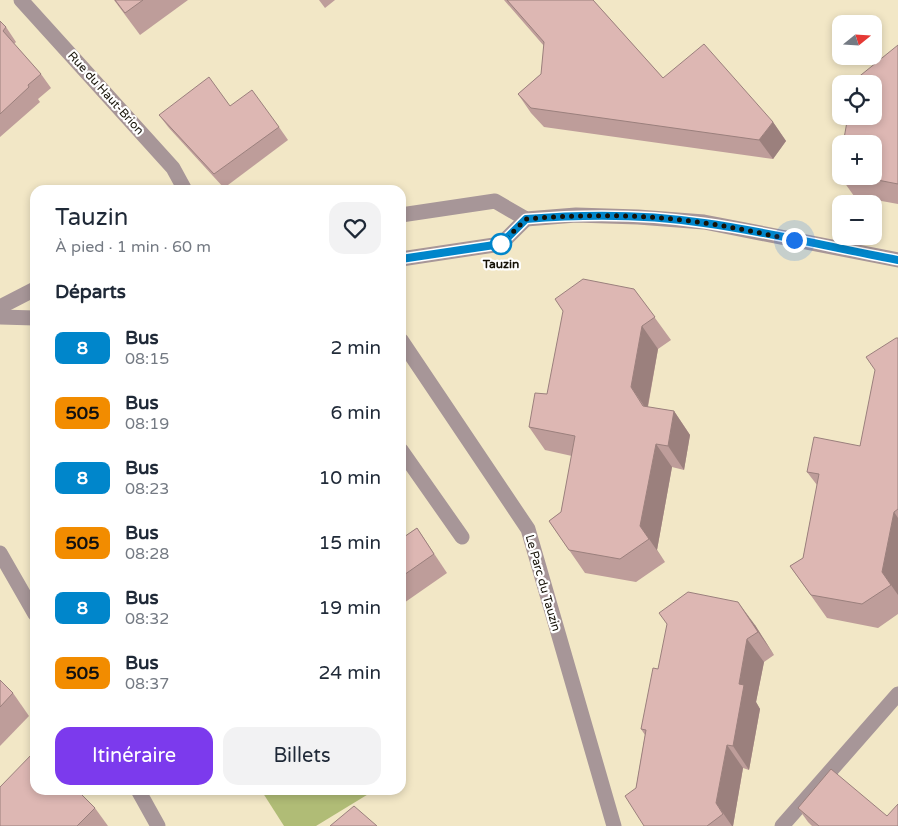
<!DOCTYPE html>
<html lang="fr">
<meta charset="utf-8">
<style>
:root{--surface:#fff;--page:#f2f2f3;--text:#1f2937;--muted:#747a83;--accent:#7c3aed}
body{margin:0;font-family:"Varela Round",sans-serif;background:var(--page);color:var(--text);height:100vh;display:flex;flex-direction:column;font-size:19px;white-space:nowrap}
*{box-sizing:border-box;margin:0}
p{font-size:16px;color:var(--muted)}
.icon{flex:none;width:28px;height:28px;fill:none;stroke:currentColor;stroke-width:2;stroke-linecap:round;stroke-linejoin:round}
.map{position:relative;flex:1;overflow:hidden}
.side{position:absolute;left:30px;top:185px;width:376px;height:610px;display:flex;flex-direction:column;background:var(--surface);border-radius:15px;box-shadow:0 2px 8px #0003}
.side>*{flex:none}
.badge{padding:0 10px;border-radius:8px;font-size:18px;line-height:32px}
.needle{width:32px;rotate:72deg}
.tools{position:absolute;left:832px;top:15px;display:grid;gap:10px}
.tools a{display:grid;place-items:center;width:50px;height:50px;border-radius:10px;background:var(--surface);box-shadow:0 2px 8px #0003;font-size:25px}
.you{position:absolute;width:25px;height:25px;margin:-12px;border:4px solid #fff;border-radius:50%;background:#1a73e8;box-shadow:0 0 0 8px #1a73e833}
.map>.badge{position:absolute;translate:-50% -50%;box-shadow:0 0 0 2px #fff}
h2{padding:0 25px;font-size:19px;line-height:45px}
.round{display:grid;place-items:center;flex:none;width:52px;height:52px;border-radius:15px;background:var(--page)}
.head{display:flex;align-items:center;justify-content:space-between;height:85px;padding:0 25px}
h1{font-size:24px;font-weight:600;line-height:38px}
.primary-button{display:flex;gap:10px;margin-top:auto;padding:10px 25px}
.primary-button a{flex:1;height:58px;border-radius:15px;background:var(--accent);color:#fff;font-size:20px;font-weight:600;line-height:58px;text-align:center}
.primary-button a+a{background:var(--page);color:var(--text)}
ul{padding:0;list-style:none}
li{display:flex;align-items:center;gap:15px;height:65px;padding:0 25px}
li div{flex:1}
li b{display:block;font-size:19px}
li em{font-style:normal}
li .badge{min-width:55px;font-weight:700;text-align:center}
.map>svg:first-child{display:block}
</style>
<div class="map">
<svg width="898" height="826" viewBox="0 0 898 826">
<rect width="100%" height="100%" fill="#f2e7c6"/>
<path fill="#b0bc76" d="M 261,790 L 375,790 L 316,826 L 284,826 Z"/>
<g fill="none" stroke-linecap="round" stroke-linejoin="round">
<g stroke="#a79698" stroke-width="15">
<path d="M 21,0 L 173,168 L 185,190"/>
<path d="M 401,215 L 495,201 L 526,219 L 576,215 L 638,217 L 704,222 L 898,260"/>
<path d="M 401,259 L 501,244 L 526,219"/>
<path d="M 0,307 L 35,289"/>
<path d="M 0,317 L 35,318"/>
<path d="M 401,340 L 528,529 L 614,826"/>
<path d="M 401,450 L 462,537"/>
<path d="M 0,553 L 35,614"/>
<path d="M 138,790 L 158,826"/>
<path d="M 782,826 L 898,694"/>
</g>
</g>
<g fill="#be9d9a">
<path d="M 114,0 L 188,0 L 140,35 Z"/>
<path d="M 319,0 L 335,0 L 325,8 Z"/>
<path d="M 504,0 L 593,0 L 663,78 L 773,122 L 786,141 L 773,159 L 544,127 L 531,113 L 518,94 L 541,74 L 544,46 Z"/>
<path d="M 0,21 L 6,27 L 16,42 L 14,44 L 41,74 L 51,88 L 38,99 L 40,102 L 0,137 Z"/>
<path d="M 898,45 L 898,204 L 854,196 L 837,172 L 841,153 L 841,176 L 874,176 Z"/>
<path d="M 230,106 L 279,127 L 288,140 L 224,188 L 169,128 L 159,115 Z"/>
<path d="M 634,289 L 671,340 L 658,349 L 648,407 L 674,411 L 690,435 L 684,470 L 672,467 L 657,550 L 665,562 L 636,582 L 585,573 L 549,521 L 561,512 L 572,456 L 545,450 L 529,427 L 547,394 Z"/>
<path d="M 898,338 L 898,614 L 878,628 L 827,618 L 790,566 L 803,558 L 817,485 L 807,472 L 860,446 Z"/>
<path d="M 417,528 L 447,573 L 401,605 L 401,539 Z"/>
<path d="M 755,625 L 774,655 L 764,662 L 756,702 L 760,709 L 749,770 L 743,768 L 733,826 L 644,826 L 636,788 L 645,735 L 641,729 L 658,669 Z"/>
<path d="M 0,680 L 13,693 L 29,716 L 0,746 Z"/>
<path d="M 95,808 L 108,826 L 0,826 Z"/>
<path d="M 798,808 L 887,816 L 898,826 L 812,826 L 808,822 Z"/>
</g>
<g fill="#9b807d">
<path d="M 773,122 L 786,141 L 773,159 L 759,140 Z"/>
<path d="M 642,326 L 658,349 L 647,410 L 660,429 L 631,387 Z"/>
<path d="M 674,411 L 690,435 L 684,470 L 668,446 Z"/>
<path d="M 656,444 L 672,467 L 657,550 L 665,562 L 640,526 Z"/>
<path d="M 894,512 L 898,518 L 898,595 L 882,572 Z"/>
<path d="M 738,602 L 755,625 L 774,655 L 758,632 Z"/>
<path d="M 747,639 L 764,662 L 756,702 L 760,709 L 749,770 L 733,746 L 739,684 Z"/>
<path d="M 727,745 L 743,768 L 733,826 L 732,826 L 716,803 Z"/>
</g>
<g fill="#ddb7b3" stroke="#9b807d">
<path d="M 115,0 L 143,0 L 125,13 Z"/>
<path d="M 507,0 L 593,0 L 663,78 L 704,44 L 773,122 L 759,140 L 531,108 L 518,94 L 541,74 L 544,42 Z"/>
<path d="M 0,21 L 6,27 L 3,31 L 41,74 L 28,85 L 29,87 L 0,114 Z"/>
<path d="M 898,45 L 898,184 L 857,176 L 874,176 L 874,144 L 843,144 L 848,116 L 874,116 L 874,84 L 855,84 L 856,79 Z"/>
<path d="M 209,77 L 230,106 L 252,90 L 279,127 L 214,174 L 159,115 Z"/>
<path d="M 841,153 L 841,173 L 837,172 Z"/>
<path d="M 583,279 L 634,289 L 655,317 L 642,326 L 631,387 L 643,406 L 674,411 L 668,446 L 656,444 L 640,526 L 649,539 L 620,559 L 569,550 L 549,521 L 561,512 L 575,436 L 529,427 L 535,393 L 547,394 L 563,311 L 555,299 Z"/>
<path d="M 896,338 L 898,338 L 898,509 L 894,512 L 882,572 L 891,585 L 862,604 L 811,595 L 790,566 L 803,558 L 819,474 L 807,472 L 814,437 L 860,446 L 875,370 L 866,357 Z"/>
<path d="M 417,528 L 434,554 L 401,577 L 401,539 Z"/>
<path d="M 688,592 L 738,602 L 758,632 L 747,639 L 739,684 L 744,685 L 733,746 L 727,745 L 716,803 L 723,814 L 707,826 L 644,826 L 625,796 L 636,788 L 646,730 L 641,729 L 653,668 L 658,669 L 667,624 L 659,613 Z"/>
<path d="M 0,680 L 13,693 L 0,707 Z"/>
<path d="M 35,751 L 35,790 L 77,790 L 95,808 L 77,826 L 0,826 L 0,787 Z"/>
<path d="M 831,769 L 887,816 L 898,804 L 898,826 L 819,826 L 798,808 Z"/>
<path d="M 354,806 L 377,826 L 330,826 Z"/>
</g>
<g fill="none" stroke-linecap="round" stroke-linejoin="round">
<defs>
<path id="line" d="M 401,259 L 501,244 L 526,219 C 585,214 645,214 704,223 C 769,232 834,248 898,260"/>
</defs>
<use href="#line" stroke="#fff" stroke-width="11"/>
<use href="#line" stroke="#0086cb" stroke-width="8"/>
<path stroke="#161207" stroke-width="5" stroke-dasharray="0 9" d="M 501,244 L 526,219 C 585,214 646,214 704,223 C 734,227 764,234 794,240"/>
</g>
<circle fill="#fff" stroke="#0086cb" stroke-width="2.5" cx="501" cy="244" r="10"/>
<g text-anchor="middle" stroke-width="4.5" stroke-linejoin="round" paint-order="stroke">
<g font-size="12" fill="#161207" stroke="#fff">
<text transform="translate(106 93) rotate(48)" y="4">Rue du Haut-Brion</text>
<text transform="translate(543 583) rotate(74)" y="4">Le Parc du Tauzin</text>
</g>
<g font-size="12" font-weight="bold" fill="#161207" stroke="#fff">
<text x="501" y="268">Tauzin</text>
</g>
</g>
</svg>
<div class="tools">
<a><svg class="needle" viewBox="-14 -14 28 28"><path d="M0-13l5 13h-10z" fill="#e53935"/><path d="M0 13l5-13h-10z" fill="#747a83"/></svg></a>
<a><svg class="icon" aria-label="locate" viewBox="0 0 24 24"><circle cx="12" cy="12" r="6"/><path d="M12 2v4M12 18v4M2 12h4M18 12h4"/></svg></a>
<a>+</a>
<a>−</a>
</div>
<div class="you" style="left:794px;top:240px"></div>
<section class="side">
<div class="head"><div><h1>Tauzin</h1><p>À pied · 1 min · 60 m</p></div><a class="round"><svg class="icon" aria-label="heart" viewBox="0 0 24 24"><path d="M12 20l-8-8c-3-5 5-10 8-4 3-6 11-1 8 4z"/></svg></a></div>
<h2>Départs</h2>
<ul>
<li><span class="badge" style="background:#0086cb;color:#fff">8</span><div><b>Bus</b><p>08:15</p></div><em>2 min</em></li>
<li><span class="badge" style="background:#f28c00;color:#111">505</span><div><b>Bus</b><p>08:19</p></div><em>6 min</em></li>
<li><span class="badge" style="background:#0086cb;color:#fff">8</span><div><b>Bus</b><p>08:23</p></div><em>10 min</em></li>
<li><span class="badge" style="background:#f28c00;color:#111">505</span><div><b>Bus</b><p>08:28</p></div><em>15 min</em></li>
<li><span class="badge" style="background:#0086cb;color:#fff">8</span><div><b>Bus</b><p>08:32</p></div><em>19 min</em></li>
<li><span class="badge" style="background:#f28c00;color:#111">505</span><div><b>Bus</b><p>08:37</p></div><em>24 min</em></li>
</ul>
<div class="primary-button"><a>Itinéraire</a><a>Billets</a></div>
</section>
</div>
